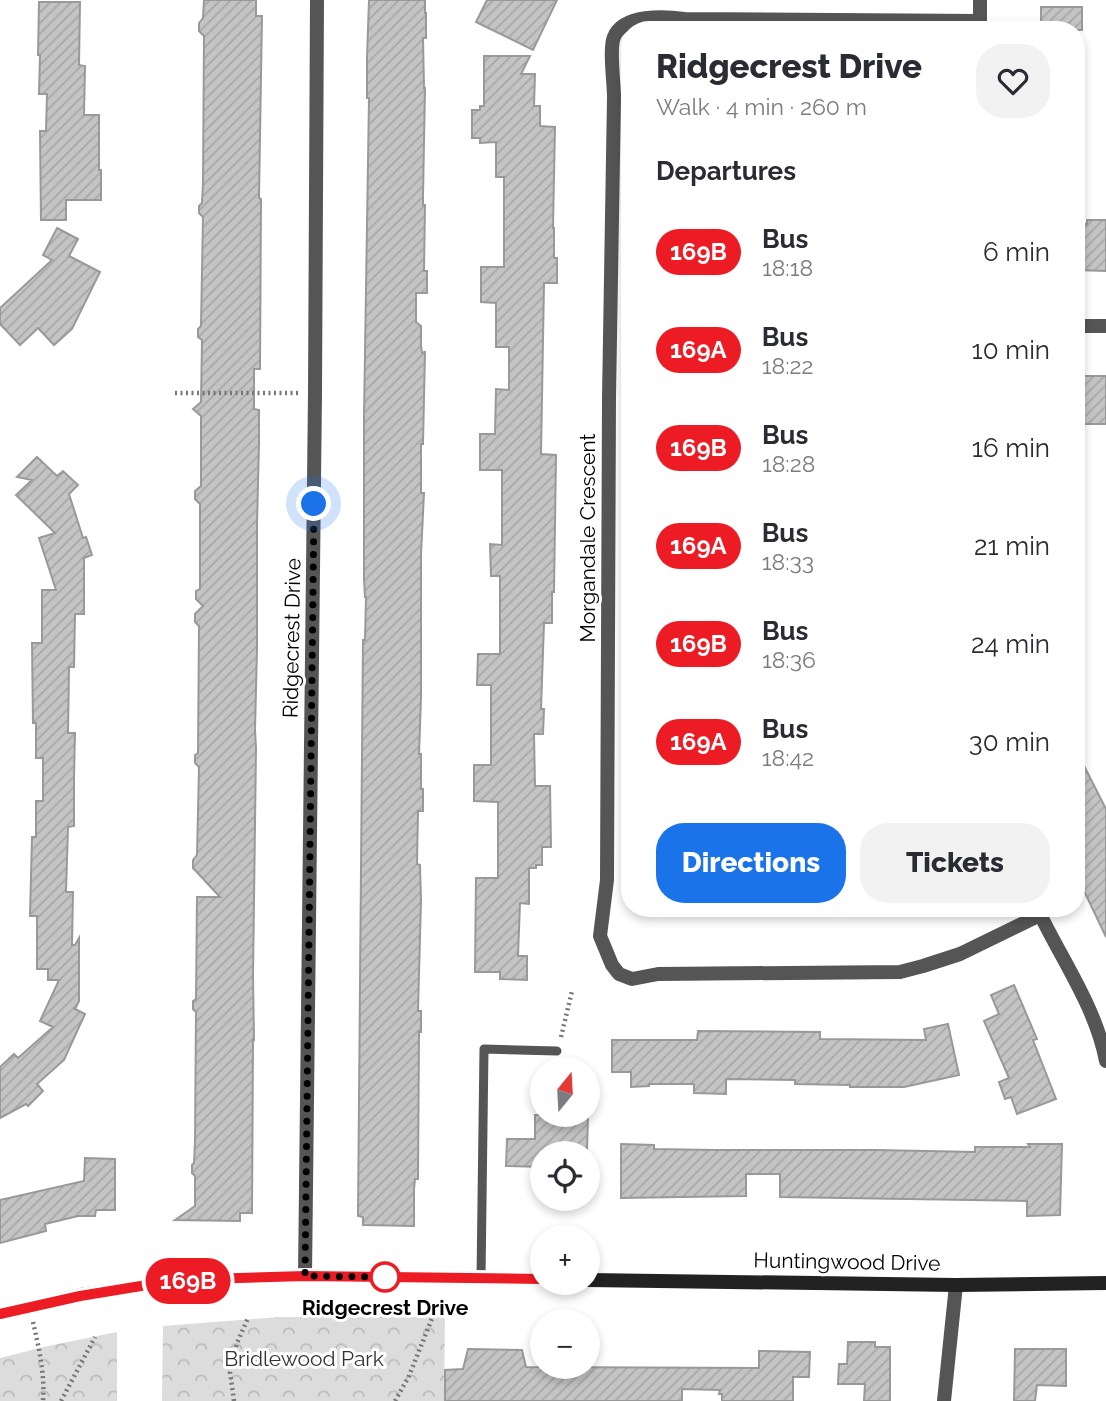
<!DOCTYPE html>
<meta charset="utf-8">
<style>
:root{--surface:#fff;--page:#f2f2f3;--text:#2b2b33;--muted:#7c7c81;--accent:#1a73e8}
body{margin:0;font-family:Raleway,sans-serif;background:var(--page);color:var(--text);height:100vh;display:flex;flex-direction:column;font-size:26px;white-space:nowrap}
*{box-sizing:border-box;margin:0}
p{font-size:23px;color:var(--muted)}
.icon{flex:none;width:38px;height:38px;fill:none;stroke:currentColor;stroke-width:2;stroke-linecap:round;stroke-linejoin:round}
.map{position:relative;flex:1;overflow:hidden}
.details{position:absolute;left:621px;top:21px;width:464px;height:896px;display:flex;flex-direction:column;background:var(--surface);border-radius:28px;box-shadow:0 4px 10px #0003}
.details>*{flex:none}
.badge{padding:0 14px;border-radius:23px;font-size:24px;line-height:46px}
.needle{width:46px;rotate:18deg}
.fabs{position:absolute;left:530px;top:1057px;display:grid;gap:14px}
.fabs a{display:grid;place-items:center;width:70px;height:70px;border-radius:50%;background:var(--surface);box-shadow:0 4px 10px #0003;font-size:35px}
.you{position:absolute;width:35px;height:35px;margin:-18px;border:5px solid #fff;border-radius:50%;background:#1a73e8;box-shadow:0 0 0 10px #1a73e833}
.map>.badge{position:absolute;translate:-50% -50%;box-shadow:0 0 0 4px #fff}
h2{padding:0 35px;font-size:26px;line-height:63px}
.round{display:grid;place-items:center;flex:none;width:74px;height:74px;border-radius:28px;background:var(--page)}
.overview{display:flex;align-items:center;justify-content:space-between;height:119px;padding:0 35px}
h1{font-size:33px;font-weight:800;line-height:52px}
.cta{display:flex;gap:14px;margin-top:auto;padding:14px 35px}
.cta a{flex:1;height:80px;border-radius:28px;background:var(--accent);color:#fff;font-size:28px;font-weight:800;line-height:80px;text-align:center}
.cta a+a{background:var(--page);color:var(--text)}
ul{padding:0;list-style:none}
li{display:flex;align-items:center;gap:21px;height:98px;padding:0 35px}
li div{flex:1}
li b{display:block;font-size:26px}
li em{font-style:normal}
li .badge{min-width:77px;font-weight:700;text-align:center}
.map>svg:first-child{display:block}
</style>
<div class="map">
<svg width="1106" height="1401" viewBox="0 0 1106 1401">
<defs>
<pattern id="forest-crowns" width="20" height="18" patternUnits="userSpaceOnUse" patternTransform="scale(1.75)"><rect width="20" height="18" fill="#dcdcdc"/><path d="M2 6a3 3 0 1 1 6 0M12 15a3 3 0 1 1 6 0" fill="none" stroke="#bbb"/></pattern>
<pattern id="building-hatch" width="6" height="6" patternUnits="userSpaceOnUse" patternTransform="scale(1.75)"><rect width="6" height="6" fill="#c4c4c4"/><path d="M-1 1l2-2M0 6l6-6M5 7l2-2" fill="none" stroke="#a7a7a7"/></pattern>
</defs>
<rect width="100%" height="100%" fill="#fff"/>
<g fill="url(#forest-crowns)">
<path d="M 279,1317 L 445,1317 L 444,1401 L 162,1401 L 163,1326 Z"/>
<path d="M 117,1332 L 117,1401 L 0,1401 L 0,1358 L 48,1346 Z"/>
</g>
<g fill="url(#building-hatch)" stroke="#999" stroke-width="2">
<path d="M 204,0 L 256,0 L 256,16 L 262,16 L 259,198 L 261,199 L 260,369 L 254,369 L 254,409 L 259,410 L 259,443 L 257,525 L 257,648 L 255,730 L 256,748 L 253,976 L 254,1040 L 253,1040 L 252,1213 L 240,1213 L 240,1221 L 175,1220 L 195,1206 L 195,1176 L 192,1173 L 192,1165 L 194,1163 L 195,1142 L 196,1012 L 193,1009 L 193,1001 L 196,999 L 197,897 L 220,897 L 193,868 L 193,860 L 197,855 L 199,767 L 195,763 L 195,755 L 198,753 L 199,626 L 195,622 L 195,614 L 203,606 L 196,599 L 196,591 L 200,589 L 200,504 L 195,499 L 195,491 L 201,486 L 201,416 L 193,409 L 201,402 L 202,340 L 198,337 L 198,329 L 201,326 L 203,217 L 199,213 L 199,206 L 202,203 L 203,183 L 204,36 L 199,31 L 199,23 L 203,18 Z"/>
<path d="M 369,0 L 425,0 L 425,13 L 426,13 L 426,38 L 423,38 L 424,88 L 425,88 L 423,197 L 423,205 L 425,205 L 424,271 L 427,271 L 427,293 L 416,293 L 416,322 L 421,326 L 421,345 L 422,353 L 425,352 L 423,444 L 421,444 L 421,493 L 424,493 L 421,555 L 421,698 L 419,754 L 421,754 L 421,789 L 423,789 L 423,811 L 418,811 L 417,864 L 420,865 L 421,900 L 418,1011 L 421,1011 L 421,1032 L 419,1032 L 418,1179 L 415,1179 L 414,1189 L 414,1226 L 363,1225 L 363,1217 L 358,1216 L 363,640 L 365,640 L 366,597 L 365,597 L 364,579 L 364,416 L 369,98 L 367,98 L 367,58 Z"/>
<path d="M 487,0 L 557,0 L 533,50 L 476,22 Z"/>
<path d="M 39,2 L 80,2 L 79,65 L 85,66 L 84,115 L 99,115 L 99,170 L 101,170 L 101,200 L 66,200 L 66,220 L 41,220 L 40,131 L 46,131 L 47,94 L 39,94 L 40,55 L 38,55 Z"/>
<rect x="1041" y="7" width="41" height="23"/>
<path d="M 484,56 L 530,56 L 521,74 L 535,74 L 534,106 L 540,106 L 540,126 L 555,127 L 553,228 L 554,228 L 554,258 L 557,258 L 557,283 L 544,283 L 541,454 L 556,455 L 554,592 L 552,592 L 552,623 L 544,623 L 541,709 L 544,709 L 543,734 L 534,734 L 535,786 L 550,786 L 551,847 L 542,847 L 542,865 L 536,865 L 536,868 L 529,868 L 529,904 L 520,903 L 518,956 L 527,956 L 527,980 L 500,979 L 500,972 L 475,972 L 476,878 L 498,878 L 498,802 L 474,801 L 474,765 L 491,765 L 491,685 L 477,685 L 478,654 L 500,654 L 500,576 L 491,576 L 490,544 L 502,545 L 502,470 L 480,470 L 480,434 L 495,434 L 496,389 L 509,390 L 509,347 L 496,347 L 496,303 L 481,302 L 481,267 L 504,267 L 504,177 L 496,177 L 496,142 L 480,143 L 480,138 L 472,138 L 472,110 L 480,110 L 480,106 L 484,106 Z"/>
<path d="M 1087,220 L 1106,220 L 1106,271 L 1076,270 L 1076,224 L 1087,224 Z"/>
<path d="M 57,228 L 78,239 L 69,256 L 100,272 L 72,329 L 54,345 L 38,328 L 20,345 L 0,324 L 0,308 L 52,260 L 43,255 Z"/>
<rect x="1076" y="376" width="30" height="48"/>
<path d="M 37,457 L 57,476 L 63,471 L 78,485 L 69,494 L 83,538 L 86,537 L 92,555 L 84,558 L 84,614 L 75,614 L 74,667 L 69,667 L 68,733 L 75,733 L 74,777 L 74,826 L 68,827 L 66,892 L 73,892 L 72,945 L 75,945 L 79,938 L 79,1001 L 75,1009 L 85,1014 L 64,1060 L 37,1084 L 43,1091 L 28,1106 L 26,1104 L 0,1118 L 0,1067 L 14,1054 L 18,1058 L 53,1027 L 40,1021 L 59,980 L 48,980 L 48,969 L 37,969 L 37,916 L 30,916 L 32,837 L 36,837 L 36,801 L 43,801 L 43,758 L 36,758 L 36,723 L 33,723 L 32,643 L 42,643 L 42,590 L 56,590 L 39,538 L 55,533 L 16,495 L 32,480 L 17,477 Z"/>
<path d="M 1076,750 L 1106,809 L 1106,937 L 1076,874 Z"/>
<path d="M 1014,985 L 1037,1039 L 1033,1040 L 1056,1099 L 1017,1114 L 1011,1097 L 1005,1099 L 999,1082 L 1009,1078 L 984,1021 L 999,1014 L 991,995 Z"/>
<path d="M 948,1024 L 959,1075 L 904,1087 L 850,1087 L 850,1085 L 795,1084 L 795,1080 L 726,1079 L 726,1094 L 694,1093 L 694,1084 L 649,1084 L 649,1086 L 631,1087 L 631,1072 L 612,1072 L 612,1040 L 697,1040 L 698,1031 L 820,1032 L 820,1039 L 926,1040 L 924,1029 Z"/>
<path d="M 535,1115 L 588,1115 L 587,1153 L 542,1153 L 542,1167 L 506,1166 L 507,1139 L 535,1139 Z"/>
<path d="M 621,1144 L 654,1145 L 654,1149 L 716,1150 L 877,1150 L 975,1152 L 975,1147 L 1030,1147 L 1028,1144 L 1062,1144 L 1060,1215 L 1027,1216 L 1027,1201 L 780,1197 L 780,1174 L 746,1174 L 746,1196 L 621,1198 Z"/>
<path d="M 85,1158 L 115,1159 L 115,1210 L 96,1210 L 95,1216 L 78,1216 L 45,1224 L 46,1231 L 0,1243 L 0,1200 L 84,1181 Z"/>
<path d="M 848,1342 L 875,1342 L 875,1347 L 890,1347 L 890,1401 L 864,1401 L 865,1384 L 838,1384 L 839,1364 L 847,1364 Z"/>
<path d="M 468,1349 L 522,1350 L 526,1367 L 759,1368 L 759,1351 L 810,1352 L 809,1377 L 793,1377 L 793,1401 L 722,1401 L 722,1394 L 719,1394 L 720,1390 L 682,1389 L 682,1401 L 445,1401 L 445,1370 L 463,1369 Z"/>
<path d="M 1015,1349 L 1066,1349 L 1066,1386 L 1037,1385 L 1035,1401 L 1014,1401 Z"/>
</g>
<g fill="none" stroke-linecap="round" stroke-linejoin="round">
<g stroke="#777" stroke-width="4.5" stroke-dasharray="2 3.5" stroke-linecap="butt">
<path d="M 175,393 L 300,393"/>
<path d="M 561,1037 L 572,991"/>
<path d="M 33,1322 C 39,1348 45,1375 43,1401"/>
<path d="M 61,1401 L 95,1337"/>
<path d="M 234,1401 L 230,1372 L 237,1343 L 248,1318"/>
<path d="M 395,1401 L 409,1376 L 433,1316"/>
</g>
<path stroke="#555" stroke-width="9" d="M 481,1278 L 484,1049 L 557,1051"/>
<g stroke="#555" stroke-width="14">
<path d="M 980,0 L 980,30"/>
<path d="M 980,21 L 684,19 C 665,16 623,14 614,37 C 609,48 614,83 614,97 L 609,398 L 607,880 L 600,936 L 612,965 L 619,974 L 632,979 L 658,974 L 900,972 L 923,966 L 960,954 L 1040,915"/>
<path d="M 1076,326 L 1106,326"/>
<path d="M 1037,908 C 1060,957 1096,1007 1106,1061"/>
<path d="M 305,1276 L 315,393 L 317,0"/>
<path d="M 944,1401 L 956,1285"/>
</g>
<g stroke="#222" stroke-width="14">
<path d="M 588,1280 L 956,1285 L 1106,1283"/>
<path d="M 0,1314 L 81,1295 L 147,1285 L 206,1279 L 305,1276 L 542,1279"/>
</g>
</g>
<g fill="none" stroke-linecap="round" stroke-linejoin="round">
<defs>
<path id="line" d="M 0,1314 L 80,1296 L 147,1285 L 206,1279 L 305,1276 L 542,1279"/>
</defs>
<use href="#line" stroke="#fff" stroke-width="16"/>
<use href="#line" stroke="#ed1c24" stroke-width="10"/>
<path stroke="#000" stroke-width="7" stroke-dasharray="0 12.6" d="M 314,504 L 305,1276 L 387,1277 L 385,1277"/>
</g>
<circle fill="#fff" stroke="#ed1c24" stroke-width="3.5" cx="385" cy="1277" r="14"/>
<g text-anchor="middle" stroke-width="6" stroke-linejoin="round" paint-order="stroke">
<g font-size="21" fill="#000" stroke="#fff">
<text transform="translate(588 538) rotate(-90)" y="7">Morgandale Crescent</text>
<text transform="translate(292 638) rotate(-89)" y="7">Ridgecrest Drive</text>
<text transform="translate(847 1262) rotate(1)" y="7">Huntingwood Drive</text>
</g>
<g font-size="21" font-weight="bold" fill="#000" stroke="#fff">
<text x="385" y="1315">Ridgecrest Drive</text>
</g>
<g font-size="21" fill="#333" stroke="#fff">
<text x="304" y="1366">Bridlewood Park</text>
</g>
</g>
</svg>
<div class="fabs">
<a><svg class="needle" viewBox="-14 -14 28 28"><path d="M0-13l5 13h-10z" fill="#e53935"/><path d="M0 13l5-13h-10z" fill="#7c7c81"/></svg></a>
<a><svg class="icon" aria-label="locate" viewBox="0 0 24 24"><circle cx="12" cy="12" r="6"/><path d="M12 2v4M12 18v4M2 12h4M18 12h4"/></svg></a>
<a>+</a>
<a>−</a>
</div>
<div class="you" style="left:314px;top:504px"></div>
<b class="badge" style="left:188px;top:1281px;background:#ed1c24;color:#fff">169B</b>
<section class="details">
<div class="overview"><div><h1>Ridgecrest Drive</h1><p>Walk · 4 min · 260 m</p></div><a class="round"><svg class="icon" aria-label="heart" viewBox="0 0 24 24"><path d="M12 20l-8-8c-3-5 5-10 8-4 3-6 11-1 8 4z"/></svg></a></div>
<h2>Departures</h2>
<ul>
<li><span class="badge" style="background:#ed1c24;color:#fff">169B</span><div><b>Bus</b><p>18:18</p></div><em>6 min</em></li>
<li><span class="badge" style="background:#ed1c24;color:#fff">169A</span><div><b>Bus</b><p>18:22</p></div><em>10 min</em></li>
<li><span class="badge" style="background:#ed1c24;color:#fff">169B</span><div><b>Bus</b><p>18:28</p></div><em>16 min</em></li>
<li><span class="badge" style="background:#ed1c24;color:#fff">169A</span><div><b>Bus</b><p>18:33</p></div><em>21 min</em></li>
<li><span class="badge" style="background:#ed1c24;color:#fff">169B</span><div><b>Bus</b><p>18:36</p></div><em>24 min</em></li>
<li><span class="badge" style="background:#ed1c24;color:#fff">169A</span><div><b>Bus</b><p>18:42</p></div><em>30 min</em></li>
</ul>
<div class="cta"><a>Directions</a><a>Tickets</a></div>
</section>
</div>
